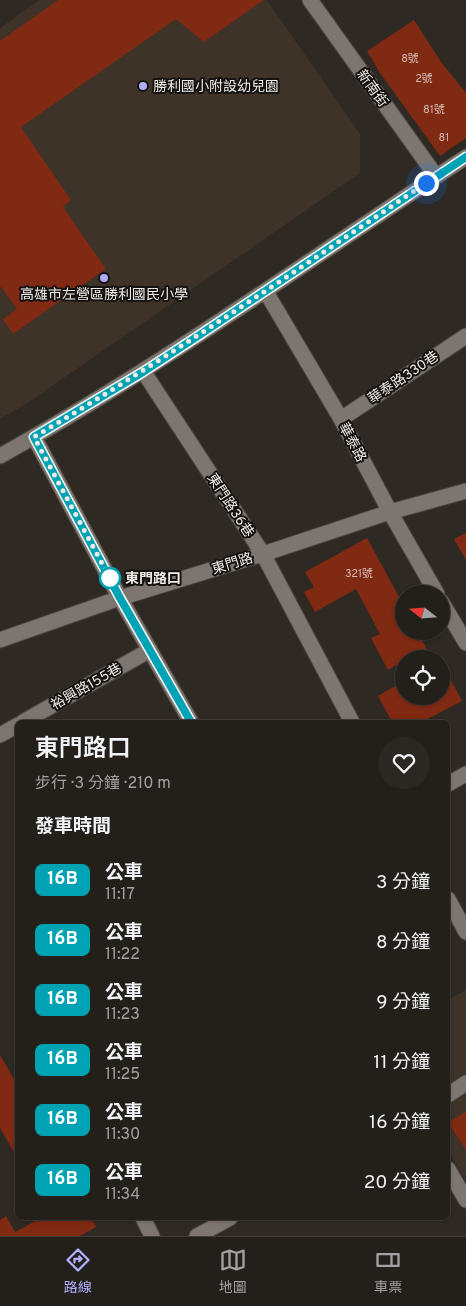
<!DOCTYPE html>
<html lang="zh-TW">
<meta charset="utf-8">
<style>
:root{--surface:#231f1a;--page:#2b2723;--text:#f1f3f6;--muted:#a3a2a2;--line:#403d39;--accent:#b0aefa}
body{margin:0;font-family:Overpass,"Noto Sans TC",sans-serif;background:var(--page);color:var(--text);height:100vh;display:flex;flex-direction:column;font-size:19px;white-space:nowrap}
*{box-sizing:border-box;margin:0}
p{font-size:16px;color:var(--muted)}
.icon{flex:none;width:28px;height:28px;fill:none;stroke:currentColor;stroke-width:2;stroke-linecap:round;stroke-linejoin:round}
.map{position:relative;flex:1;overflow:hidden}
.drawer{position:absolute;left:15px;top:720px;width:435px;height:500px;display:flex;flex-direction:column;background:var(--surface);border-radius:8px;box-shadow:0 1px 4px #0004,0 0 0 1px var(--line)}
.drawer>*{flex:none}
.badge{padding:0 10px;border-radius:8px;font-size:18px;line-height:32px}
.needle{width:32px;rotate:287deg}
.fabs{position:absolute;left:395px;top:585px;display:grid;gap:10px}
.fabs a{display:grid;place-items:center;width:55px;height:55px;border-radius:50%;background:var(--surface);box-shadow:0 1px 4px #0004,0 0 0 1px var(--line);font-size:25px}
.you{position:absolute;width:25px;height:25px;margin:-12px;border:4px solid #fff;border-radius:50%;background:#1a73e8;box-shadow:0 0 0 8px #1a73e833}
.map>.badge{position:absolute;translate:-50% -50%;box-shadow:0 0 0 2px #fff}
h2{padding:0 20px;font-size:19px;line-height:45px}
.round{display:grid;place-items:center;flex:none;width:52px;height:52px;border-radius:26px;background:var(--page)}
.headline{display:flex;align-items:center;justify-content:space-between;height:85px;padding:0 20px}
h1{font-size:24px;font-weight:600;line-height:38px}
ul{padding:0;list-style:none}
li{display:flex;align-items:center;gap:15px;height:60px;padding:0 20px}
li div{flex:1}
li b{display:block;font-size:19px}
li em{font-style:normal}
li .badge{min-width:55px;font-weight:700;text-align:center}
.dock{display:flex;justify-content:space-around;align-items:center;height:70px;border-top:1px solid var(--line);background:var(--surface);font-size:14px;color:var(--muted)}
.dock a{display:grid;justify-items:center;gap:2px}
.dock .active{color:var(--accent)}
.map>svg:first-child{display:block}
</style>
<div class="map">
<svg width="466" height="1236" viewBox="0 0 466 1236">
<rect width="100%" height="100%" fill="#2f2923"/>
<g fill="#3d3329">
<path d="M 39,0 L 267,0 L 360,134 L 360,173 L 23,406 L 0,418 L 0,28 Z"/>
<path d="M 466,990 L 466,1182 L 448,1149 L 448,1000 Z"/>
</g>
<g fill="#802913">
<path d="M 58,0 L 264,0 L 204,42 L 176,19 L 21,127 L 71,200 L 63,207 L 106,269 L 13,334 L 3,319 L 17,309 L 1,287 L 0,287 L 0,41 Z"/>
<path d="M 414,20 L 441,62 L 466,93 L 466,138 L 440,156 L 380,73 L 367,51 Z"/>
<path d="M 466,533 L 466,560 L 454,539 Z"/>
<path d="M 367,538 L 404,606 L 404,631 L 417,631 L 432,659 L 404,659 L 404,679 L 396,665 L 388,670 L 371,638 L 380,634 L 356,589 L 315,612 L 304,592 L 314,587 L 305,572 Z"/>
<path d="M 441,662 L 462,701 L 422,722 L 392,722 L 378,696 L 404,681 L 404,696 L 441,696 Z"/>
<path d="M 0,1055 L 18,1086 L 18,1159 L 0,1128 Z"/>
<path d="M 466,1112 L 466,1150 L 448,1122 Z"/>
<path d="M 6,1216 L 15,1232 L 41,1218 L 91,1218 L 96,1227 L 80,1236 L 0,1236 L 0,1220 Z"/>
</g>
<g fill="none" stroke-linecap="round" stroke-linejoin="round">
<defs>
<g id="minor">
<path d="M 310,0 L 436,176"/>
<path d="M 266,292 L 341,419 L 390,512 L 437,594"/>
<path d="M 143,371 L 263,554 L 352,722"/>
<path d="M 341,419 L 466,336"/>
<path d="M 34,437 L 120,598 L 191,722"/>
<path d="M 0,456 C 162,366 311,258 466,157"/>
<path d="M 441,601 L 466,643"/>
<path d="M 0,640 L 120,598 L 263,554 L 390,512 L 466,491"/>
<path d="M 23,722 L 150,650"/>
<path d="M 0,735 L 18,725"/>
<path d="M 448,784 L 466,774"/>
<path d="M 448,899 L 466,932"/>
<path d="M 448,1095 L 466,1083"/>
<path d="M 448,1169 L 466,1200"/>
<path d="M 143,1218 L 152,1236"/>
<path d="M 197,1236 L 230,1218"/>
</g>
</defs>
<use href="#minor" stroke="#4b4641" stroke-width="17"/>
<use href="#minor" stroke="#7d7670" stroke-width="15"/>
</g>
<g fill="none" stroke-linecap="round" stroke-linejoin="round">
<defs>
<path id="line" d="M 191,722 L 120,598 L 34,437 L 143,372 L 198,336 L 466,157"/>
</defs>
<use href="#line" stroke="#fff" stroke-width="11"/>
<use href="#line" stroke="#00a3b4" stroke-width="8"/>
<path stroke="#eeeae6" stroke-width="5" stroke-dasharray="0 9" d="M 110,578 L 112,582 L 34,437 C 168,358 297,270 426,183"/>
</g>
<g fill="#b0aefa" stroke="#151210" stroke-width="2">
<circle cx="143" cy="86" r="5"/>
<circle cx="104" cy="278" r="5"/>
</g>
<circle fill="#fff" stroke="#00a3b4" stroke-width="2.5" cx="110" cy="578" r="10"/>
<g text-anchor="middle" stroke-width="4" stroke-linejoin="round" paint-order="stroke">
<g font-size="11" fill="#d2bab1">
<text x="410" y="62">8號</text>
<text x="424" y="82">2號</text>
<text x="434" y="113">81號</text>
<text x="444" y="141">81</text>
<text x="359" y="577">321號</text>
</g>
<g font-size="14" fill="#eeeae6" stroke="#151210" text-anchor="start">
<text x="153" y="91">勝利國小附設幼兒園</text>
<text x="104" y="299" text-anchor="middle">高雄市左營區勝利國民小學</text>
</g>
<g font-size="14" fill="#eeeae6" stroke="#151210">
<text transform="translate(373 88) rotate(54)" y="5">新南街</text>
<text transform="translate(403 377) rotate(-34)" y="5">華泰路330巷</text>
<text transform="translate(353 442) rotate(62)" y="5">華泰路</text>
<text transform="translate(231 505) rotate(57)" y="5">東門路36巷</text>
<text transform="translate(232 563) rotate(-17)" y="5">東門路</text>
<text transform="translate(86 686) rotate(-30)" y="5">裕興路155巷</text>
</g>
<g font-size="14" font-weight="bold" fill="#eeeae6" stroke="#151210" text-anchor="start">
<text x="125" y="583">東門路口</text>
</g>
</g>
</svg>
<div class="fabs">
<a><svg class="needle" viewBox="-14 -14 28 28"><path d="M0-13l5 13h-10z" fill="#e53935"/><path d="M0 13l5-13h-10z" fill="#a3a2a2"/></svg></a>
<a><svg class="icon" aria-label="locate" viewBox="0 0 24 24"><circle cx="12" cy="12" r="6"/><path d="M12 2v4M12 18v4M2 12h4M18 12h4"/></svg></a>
</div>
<div class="you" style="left:426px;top:183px"></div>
<section class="drawer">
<div class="headline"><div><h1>東門路口</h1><p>步行 · 3 分鐘 · 210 m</p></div><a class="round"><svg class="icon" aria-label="heart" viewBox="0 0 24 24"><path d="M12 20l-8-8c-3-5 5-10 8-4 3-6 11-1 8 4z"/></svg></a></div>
<h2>發車時間</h2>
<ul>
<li><span class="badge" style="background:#00a3b4;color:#fff">16B</span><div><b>公車</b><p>11:17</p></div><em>3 分鐘</em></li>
<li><span class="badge" style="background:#00a3b4;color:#fff">16B</span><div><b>公車</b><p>11:22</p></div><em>8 分鐘</em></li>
<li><span class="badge" style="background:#00a3b4;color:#fff">16B</span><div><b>公車</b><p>11:23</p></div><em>9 分鐘</em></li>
<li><span class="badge" style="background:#00a3b4;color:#fff">16B</span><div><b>公車</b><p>11:25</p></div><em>11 分鐘</em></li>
<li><span class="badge" style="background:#00a3b4;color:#fff">16B</span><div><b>公車</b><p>11:30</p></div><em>16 分鐘</em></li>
<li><span class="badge" style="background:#00a3b4;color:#fff">16B</span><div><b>公車</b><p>11:34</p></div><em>20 分鐘</em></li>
</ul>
</section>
</div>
<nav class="dock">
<a class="active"><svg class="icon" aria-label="directions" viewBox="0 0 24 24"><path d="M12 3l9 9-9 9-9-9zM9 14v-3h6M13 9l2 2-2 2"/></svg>路線</a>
<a><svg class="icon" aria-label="map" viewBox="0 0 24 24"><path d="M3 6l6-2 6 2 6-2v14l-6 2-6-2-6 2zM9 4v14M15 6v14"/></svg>地圖</a>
<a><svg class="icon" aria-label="tickets" viewBox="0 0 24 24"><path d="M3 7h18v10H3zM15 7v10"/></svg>車票</a>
</nav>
